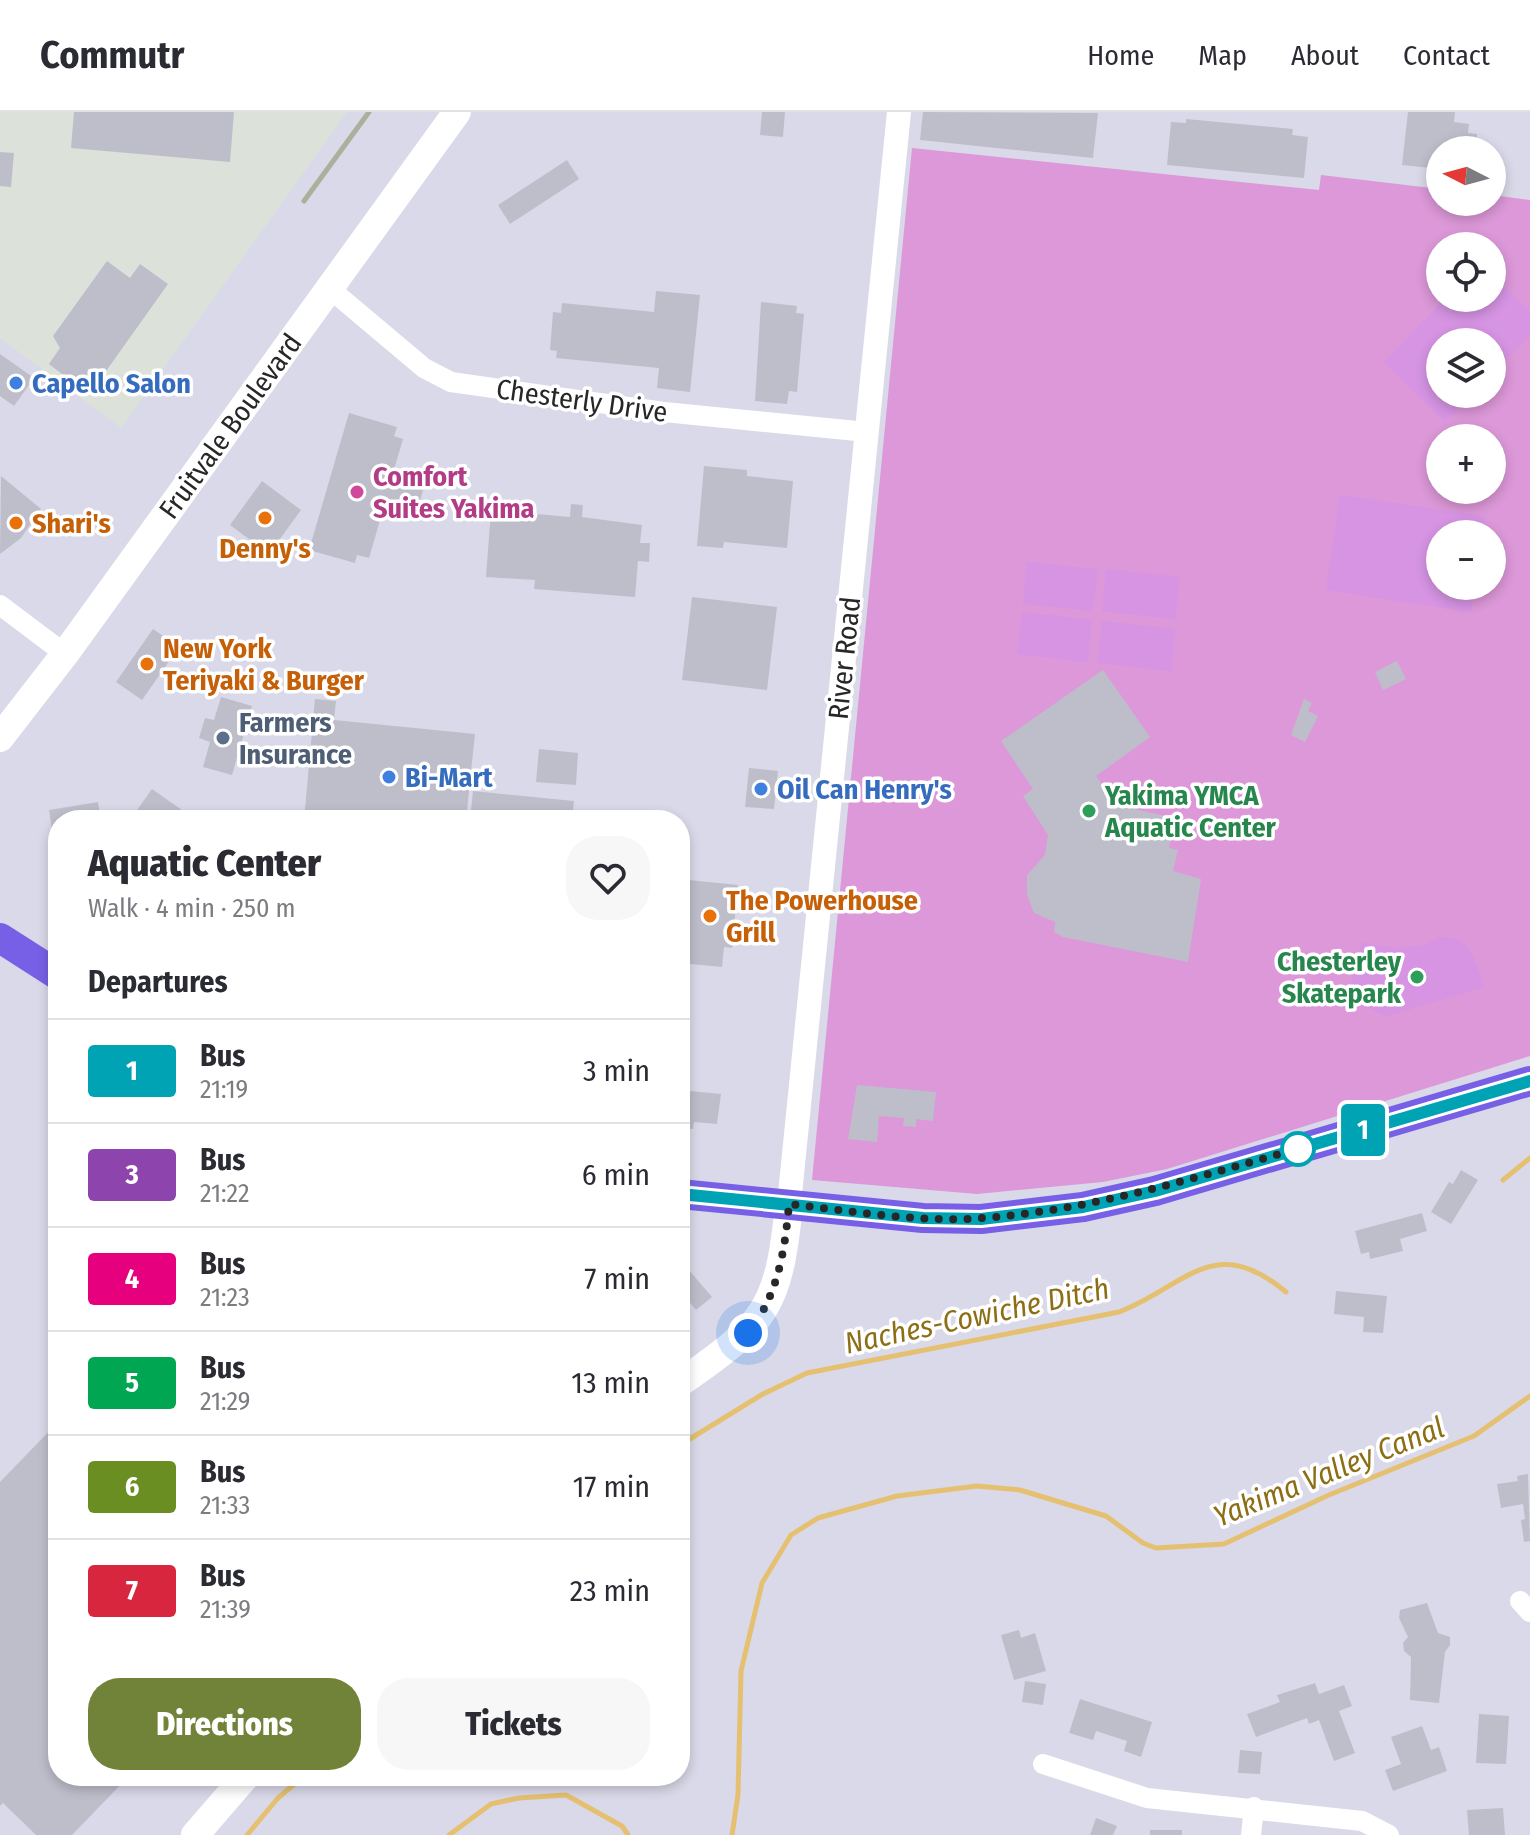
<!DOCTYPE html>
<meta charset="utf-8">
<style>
:root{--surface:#fff;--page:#f7f7f7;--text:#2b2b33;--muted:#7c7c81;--line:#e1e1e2;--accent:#718239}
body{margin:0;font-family:"Fira Sans Condensed",sans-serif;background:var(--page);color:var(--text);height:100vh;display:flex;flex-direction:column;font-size:30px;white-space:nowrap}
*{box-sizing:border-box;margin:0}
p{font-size:26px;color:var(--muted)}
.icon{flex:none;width:44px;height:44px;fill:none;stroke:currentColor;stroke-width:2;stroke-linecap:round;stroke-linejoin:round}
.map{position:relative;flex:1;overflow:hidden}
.panel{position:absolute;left:48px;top:698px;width:642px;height:976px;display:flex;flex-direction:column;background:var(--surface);border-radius:32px;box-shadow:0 4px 12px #0003}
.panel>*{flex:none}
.badge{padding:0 16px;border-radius:6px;font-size:28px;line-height:52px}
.needle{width:52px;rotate:276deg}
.fabs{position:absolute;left:1426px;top:24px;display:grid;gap:16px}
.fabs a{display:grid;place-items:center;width:80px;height:80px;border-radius:50%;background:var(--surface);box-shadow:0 4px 12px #0003;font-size:40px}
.you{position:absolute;width:40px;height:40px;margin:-20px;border:6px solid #fff;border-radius:50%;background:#1a73e8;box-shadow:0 0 0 12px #1a73e833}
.map>.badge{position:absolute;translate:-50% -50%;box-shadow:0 0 0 4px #fff}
h2{padding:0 40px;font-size:30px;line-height:72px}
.round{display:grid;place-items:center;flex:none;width:84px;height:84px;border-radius:32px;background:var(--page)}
.head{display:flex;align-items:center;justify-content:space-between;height:136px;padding:0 40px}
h1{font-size:38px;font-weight:800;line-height:60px}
.action{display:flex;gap:16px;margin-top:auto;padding:16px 40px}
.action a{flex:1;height:92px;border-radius:32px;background:var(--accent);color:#fff;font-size:32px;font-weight:800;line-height:92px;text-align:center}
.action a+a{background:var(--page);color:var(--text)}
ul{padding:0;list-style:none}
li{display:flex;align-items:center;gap:24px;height:104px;padding:0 40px;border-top:2px solid var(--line)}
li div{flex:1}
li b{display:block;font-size:30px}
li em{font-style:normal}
li .badge{min-width:88px;font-weight:700;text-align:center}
header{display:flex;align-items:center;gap:48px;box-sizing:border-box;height:112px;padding:0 40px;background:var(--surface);border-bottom:2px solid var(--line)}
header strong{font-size:38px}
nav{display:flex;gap:44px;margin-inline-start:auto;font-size:28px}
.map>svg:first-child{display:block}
</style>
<header>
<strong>Commutr</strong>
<nav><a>Home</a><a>Map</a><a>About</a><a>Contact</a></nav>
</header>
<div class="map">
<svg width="1530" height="1723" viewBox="0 0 1530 1723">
<rect width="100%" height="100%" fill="#d9d9e9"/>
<path fill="#dce1d9" d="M 0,0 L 347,0 L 121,316 L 0,226 Z"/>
<path fill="#dc98d8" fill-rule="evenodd" d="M 912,36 L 1319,78 L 1321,63 L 1440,77 L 1440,90 L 1492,90 L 1492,83 L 1530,88 L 1530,944 L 1167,1057 L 1103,1070 L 977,1082 L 812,1068 ZM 1440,134 L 1492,134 L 1492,186 L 1440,186 ZM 1440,230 L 1492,230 L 1492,282 L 1440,282 ZM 1440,326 L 1492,326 L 1492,378 L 1440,378 ZM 1440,422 L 1492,422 L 1492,474 L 1440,474 Z"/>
<g fill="#d694e3">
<path d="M 1492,163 L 1530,200 L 1530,223 L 1492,262 L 1492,230 L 1440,230 L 1440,282 L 1472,282 L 1445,310 L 1384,250 L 1446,186 L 1492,186 Z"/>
<path d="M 1340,383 L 1485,404 L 1483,422 L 1440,422 L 1440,474 L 1475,474 L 1471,500 L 1326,478 Z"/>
<path d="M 1027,450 L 1098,457 L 1093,499 L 1023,492 Z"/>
<path d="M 1106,457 L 1180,465 L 1175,507 L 1102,499 Z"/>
<path d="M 1022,500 L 1092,508 L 1088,550 L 1017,542 Z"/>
<path d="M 1102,509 L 1175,517 L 1171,559 L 1097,551 Z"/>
<path d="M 1439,825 C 1471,823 1476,850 1484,875 L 1386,904 L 1347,887 L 1362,830 C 1384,836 1419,841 1439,825 Z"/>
</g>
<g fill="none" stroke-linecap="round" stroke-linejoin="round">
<g stroke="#e5c071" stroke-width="5">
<path d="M 1503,1068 L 1530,1046"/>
<path d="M 680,1333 L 763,1282 L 807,1261 L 1119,1200 C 1185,1175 1213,1119 1286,1180"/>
<path d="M 247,1723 L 278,1686 L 304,1664"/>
<path d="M 449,1723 L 491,1692 L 519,1686 L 566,1683 L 622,1714 L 628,1723"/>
<path d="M 732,1723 L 738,1683 L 741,1559 L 762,1471 L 791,1423 L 818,1406 L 897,1384 L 977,1374 L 1020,1378 L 1106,1404 L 1143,1431 L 1156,1436 L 1224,1432 L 1329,1383 L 1474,1324 L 1530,1284"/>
</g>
</g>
<g fill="#bebecb">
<path d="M 74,0 L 234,0 L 230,50 L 71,36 Z"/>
<path d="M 762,0 L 785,0 L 783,25 L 760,23 Z"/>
<path d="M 923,0 L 1098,1 L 1093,46 L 920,28 Z"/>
<path d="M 1408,0 L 1455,0 L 1454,10 L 1469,12 L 1468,21 L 1477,22 L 1475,38 L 1440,38 L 1440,57 L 1402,53 Z"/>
<path d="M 1186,7 L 1293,17 L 1292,23 L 1308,25 L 1304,66 L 1167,53 L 1171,10 L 1186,11 Z"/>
<path d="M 0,40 L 14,41 L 11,75 L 0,74 Z"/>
<path d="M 567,48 L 579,67 L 510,112 L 498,93 Z"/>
<path d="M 107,149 L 130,166 L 140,152 L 168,172 L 89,283 L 49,252 L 60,236 L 53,224 Z"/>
<path d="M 656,179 L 700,183 L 690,280 L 657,276 L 659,256 L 556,246 L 557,239 L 550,238 L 553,200 L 561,201 L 562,191 L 654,200 Z"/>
<path d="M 761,190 L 797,194 L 796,201 L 804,202 L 797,280 L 789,279 L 787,292 L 755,289 Z"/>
<path d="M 0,242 L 34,266 L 14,294 L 0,284 Z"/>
<path d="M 349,301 L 397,315 L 394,324 L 403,327 L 391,368 L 423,378 L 417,400 L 385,391 L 369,446 L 357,443 L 355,451 L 309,438 Z"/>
<path d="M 704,354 L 747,358 L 747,364 L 793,369 L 787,436 L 724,430 L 723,436 L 697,434 Z"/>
<path d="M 1,364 L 41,397 L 21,426 L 0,442 Z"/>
<path d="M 262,369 L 301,398 L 269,442 L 230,413 Z"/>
<path d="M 571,392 L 583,393 L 582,405 L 642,413 L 640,431 L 650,431 L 649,450 L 638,449 L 635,485 L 534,477 L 535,468 L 486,465 L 491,398 L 570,405 Z"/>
<path d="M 692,485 L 777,495 L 767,578 L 682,568 Z"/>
<path d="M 153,517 L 179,535 L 142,588 L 116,570 Z"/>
<path d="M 1397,549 L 1406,567 L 1383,578 L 1375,560 Z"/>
<path d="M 1103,558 L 1150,625 L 1096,664 L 1117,693 L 1174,706 L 1169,736 L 1178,738 L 1173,759 L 1201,767 L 1188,850 L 1063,825 L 1054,820 L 1055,810 L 1034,801 L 1027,783 L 1027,763 L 1045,743 L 1048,723 L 1023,684 L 1033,677 L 1001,629 Z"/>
<path d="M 221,585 L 252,594 L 232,663 L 203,655 L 210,630 L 199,626 L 205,606 L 214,608 Z"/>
<path d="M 315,587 L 336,589 L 334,608 L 475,622 L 466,708 L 304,708 Z"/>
<path d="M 1304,587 L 1312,591 L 1308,599 L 1318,604 L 1305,630 L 1291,623 Z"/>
<path d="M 539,637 L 578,641 L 576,673 L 536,670 Z"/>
<path d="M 749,656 L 778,659 L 774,697 L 745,695 Z"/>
<path d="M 152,677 L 196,708 L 130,708 Z"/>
<path d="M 473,679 L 574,689 L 572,708 L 470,708 Z"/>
<path d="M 98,690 L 101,708 L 58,708 L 56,743 L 49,698 Z"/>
<path d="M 689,768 L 738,773 L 732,836 L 724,835 L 722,855 L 680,851 Z"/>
<path d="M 857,973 L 936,980 L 933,1009 L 916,1007 L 916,1015 L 903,1014 L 904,1006 L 879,1004 L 877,1030 L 848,1027 Z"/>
<path d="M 680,978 L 721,982 L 717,1012 L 694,1010 L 693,1017 L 680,1016 Z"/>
<path d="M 1461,1058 L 1478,1068 L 1451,1112 L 1431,1100 L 1449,1070 L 1453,1072 Z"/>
<path d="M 1422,1101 L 1427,1119 L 1400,1127 L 1403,1139 L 1370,1147 L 1369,1140 L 1361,1142 L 1355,1119 Z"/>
<path d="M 682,1150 L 712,1185 L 696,1198 L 680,1178 Z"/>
<path d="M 1336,1179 L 1387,1184 L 1383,1221 L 1363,1220 L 1364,1205 L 1334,1202 Z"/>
<path d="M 58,1310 L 58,1664 L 129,1664 L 72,1723 L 36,1723 L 3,1691 L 0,1694 L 0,1370 Z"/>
<path d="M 1528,1362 L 1530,1429 L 1524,1430 L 1521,1408 L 1525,1407 L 1523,1392 L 1501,1396 L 1497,1372 L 1518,1369 L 1517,1364 Z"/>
<path d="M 1427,1491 L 1438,1521 L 1450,1525 L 1450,1533 L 1445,1540 L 1439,1591 L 1410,1588 L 1411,1545 L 1404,1539 L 1403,1531 L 1408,1525 L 1399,1506 L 1400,1498 Z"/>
<path d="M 1019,1518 L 1021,1526 L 1035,1521 L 1046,1559 L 1014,1568 L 1001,1523 Z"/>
<path d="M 1025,1569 L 1046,1572 L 1043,1593 L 1022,1590 Z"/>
<path d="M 1315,1571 L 1319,1582 L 1344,1573 L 1352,1594 L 1339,1599 L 1355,1641 L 1334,1649 L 1319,1608 L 1309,1612 L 1307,1606 L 1256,1625 L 1247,1602 L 1280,1590 L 1277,1583 Z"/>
<path d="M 1080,1587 L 1152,1610 L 1141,1645 L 1124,1639 L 1127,1629 L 1096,1619 L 1093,1628 L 1069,1621 Z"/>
<path d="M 1479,1602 L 1509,1604 L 1506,1652 L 1476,1651 Z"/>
<path d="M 1422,1614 L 1431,1638 L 1439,1635 L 1447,1659 L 1393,1679 L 1385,1658 L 1401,1652 L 1391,1625 Z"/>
<path d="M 1240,1638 L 1262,1640 L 1260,1662 L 1238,1661 Z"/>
<path d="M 1503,1696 L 1505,1723 L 1469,1723 L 1467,1698 Z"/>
<path d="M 1096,1706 L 1117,1714 L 1113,1723 L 1090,1723 Z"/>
<rect x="1150" y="1718" width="32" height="5"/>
</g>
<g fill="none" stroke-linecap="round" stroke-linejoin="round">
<g stroke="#fff" stroke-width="20">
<path d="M 329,176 L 424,256 L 451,270 L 664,300 L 867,320"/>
<path d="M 0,493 L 65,542"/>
<path d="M 1520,1489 L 1530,1500"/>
<path d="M 1043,1652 L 1147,1686 L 1362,1709 L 1389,1723"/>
<path d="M 1251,1723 L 1254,1695"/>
</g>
<path stroke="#fff" stroke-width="24" d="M 789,1092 L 899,0"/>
<g stroke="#fff" stroke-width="28">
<path d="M 0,626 L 65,542 L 457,0"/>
<path d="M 680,1271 C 765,1212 779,1197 789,1092"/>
<path d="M 195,1723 L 246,1664"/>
</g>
<g stroke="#7860e6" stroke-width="30">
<path d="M 0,826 L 58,863"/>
<path d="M 680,1082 L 923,1106 L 981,1107 L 1083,1095 L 1155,1079 L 1530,969"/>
</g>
<path stroke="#abb09c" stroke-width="5" d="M 304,89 L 369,0"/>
</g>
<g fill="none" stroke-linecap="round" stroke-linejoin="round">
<defs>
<path id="line" d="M 680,1082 L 923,1106 L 981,1107 L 1083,1095 L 1155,1079 L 1530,969"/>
</defs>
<use href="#line" stroke="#fff" stroke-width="18"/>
<use href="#line" stroke="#00a3b4" stroke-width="12"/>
<path stroke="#272727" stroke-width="8" stroke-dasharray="0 14.4" d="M 748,1221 C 778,1184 785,1138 789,1092 C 852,1099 920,1111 983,1106 C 1093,1098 1193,1066 1298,1037"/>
</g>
<g fill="#3f7fe0" stroke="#fff" stroke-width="3">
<circle cx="16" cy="271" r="8"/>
<circle cx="389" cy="665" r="8"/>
<circle cx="761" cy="677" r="8"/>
</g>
<circle fill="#d1479c" stroke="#fff" stroke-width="3" cx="357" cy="380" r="8"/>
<g fill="#e8710a" stroke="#fff" stroke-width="3">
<circle cx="265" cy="406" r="8"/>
<circle cx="16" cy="411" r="8"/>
<circle cx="147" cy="552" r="8"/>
<circle cx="710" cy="804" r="8"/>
</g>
<circle fill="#5c6f8a" stroke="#fff" stroke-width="3" cx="223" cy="626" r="8"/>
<g fill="#2e9e5b" stroke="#fff" stroke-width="3">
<circle cx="1089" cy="699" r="8"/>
<circle cx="1417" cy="865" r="8"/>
</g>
<circle fill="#fff" stroke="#00a3b4" stroke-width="4" cx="1298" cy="1037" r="16"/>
<g text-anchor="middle" stroke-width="7" stroke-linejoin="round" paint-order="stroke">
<g font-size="28" font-weight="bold" fill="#366cbe" stroke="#fff" text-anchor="start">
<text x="32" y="281">Capello Salon</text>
<text x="405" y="675">Bi-Mart</text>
<text x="777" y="687">Oil Can Henry's</text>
</g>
<g font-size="28" fill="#272727" stroke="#fff">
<text transform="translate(582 288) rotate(8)" y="10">Chesterly Drive</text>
<text transform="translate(230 314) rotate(-54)" y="10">Fruitvale Boulevard</text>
<text transform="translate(844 546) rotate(-84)" y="10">River Road</text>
</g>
<g font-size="28" font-weight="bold" fill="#b23c85" stroke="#fff" text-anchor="start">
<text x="373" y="374">Comfort<tspan x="373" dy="32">Suites Yakima</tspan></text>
</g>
<g font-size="28" font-weight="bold" fill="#c56008" stroke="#fff" text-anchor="start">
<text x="32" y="421">Shari's</text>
<text x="265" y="446" text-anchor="middle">Denny's</text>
<text x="163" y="546">New York<tspan x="163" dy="32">Teriyaki &amp; Burger</tspan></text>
<text x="726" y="798">The Powerhouse<tspan x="726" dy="32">Grill</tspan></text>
</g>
<g font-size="28" font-weight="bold" fill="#4e5e75" stroke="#fff" text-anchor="start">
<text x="239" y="620">Farmers<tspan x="239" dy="32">Insurance</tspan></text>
</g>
<g font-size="28" font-weight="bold" fill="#27864d" stroke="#fff" text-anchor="start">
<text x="1105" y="693">Yakima YMCA<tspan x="1105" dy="32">Aquatic Center</tspan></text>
<text x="1401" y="859" text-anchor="end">Chesterley<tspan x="1401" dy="32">Skatepark</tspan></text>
</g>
<g font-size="30" font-style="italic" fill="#8c6f15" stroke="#fff">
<text transform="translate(977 1204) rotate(-12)" y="10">Naches-Cowiche Ditch</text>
<text transform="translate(1329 1360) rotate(-22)" y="10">Yakima Valley Canal</text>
</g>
</g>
</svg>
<div class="fabs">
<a><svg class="needle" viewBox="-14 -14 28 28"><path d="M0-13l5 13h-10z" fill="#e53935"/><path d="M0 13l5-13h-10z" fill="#7c7c81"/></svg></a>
<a><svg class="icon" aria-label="locate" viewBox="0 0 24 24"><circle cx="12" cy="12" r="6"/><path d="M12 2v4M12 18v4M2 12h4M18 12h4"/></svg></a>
<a><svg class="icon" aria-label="layers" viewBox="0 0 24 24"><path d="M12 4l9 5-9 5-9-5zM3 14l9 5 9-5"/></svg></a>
<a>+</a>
<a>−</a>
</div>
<div class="you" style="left:748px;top:1221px"></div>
<b class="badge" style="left:1363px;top:1018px;background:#00a3b4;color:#fff">1</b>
<section class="panel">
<div class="head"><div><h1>Aquatic Center</h1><p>Walk · 4 min · 250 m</p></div><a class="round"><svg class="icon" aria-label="heart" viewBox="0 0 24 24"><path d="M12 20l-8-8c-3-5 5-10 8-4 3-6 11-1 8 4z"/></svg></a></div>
<h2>Departures</h2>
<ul>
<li><span class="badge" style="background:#00a3b4;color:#fff">1</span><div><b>Bus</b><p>21:19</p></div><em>3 min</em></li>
<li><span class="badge" style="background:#8e44ad;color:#fff">3</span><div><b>Bus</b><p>21:22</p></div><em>6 min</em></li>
<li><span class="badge" style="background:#e6007e;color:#fff">4</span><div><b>Bus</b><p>21:23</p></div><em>7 min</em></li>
<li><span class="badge" style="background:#00a651;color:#fff">5</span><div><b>Bus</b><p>21:29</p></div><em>13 min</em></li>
<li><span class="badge" style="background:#6b8e23;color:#fff">6</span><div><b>Bus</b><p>21:33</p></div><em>17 min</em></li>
<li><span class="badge" style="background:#d7263d;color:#fff">7</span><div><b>Bus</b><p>21:39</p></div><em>23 min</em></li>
</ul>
<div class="action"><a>Directions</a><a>Tickets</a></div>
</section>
</div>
